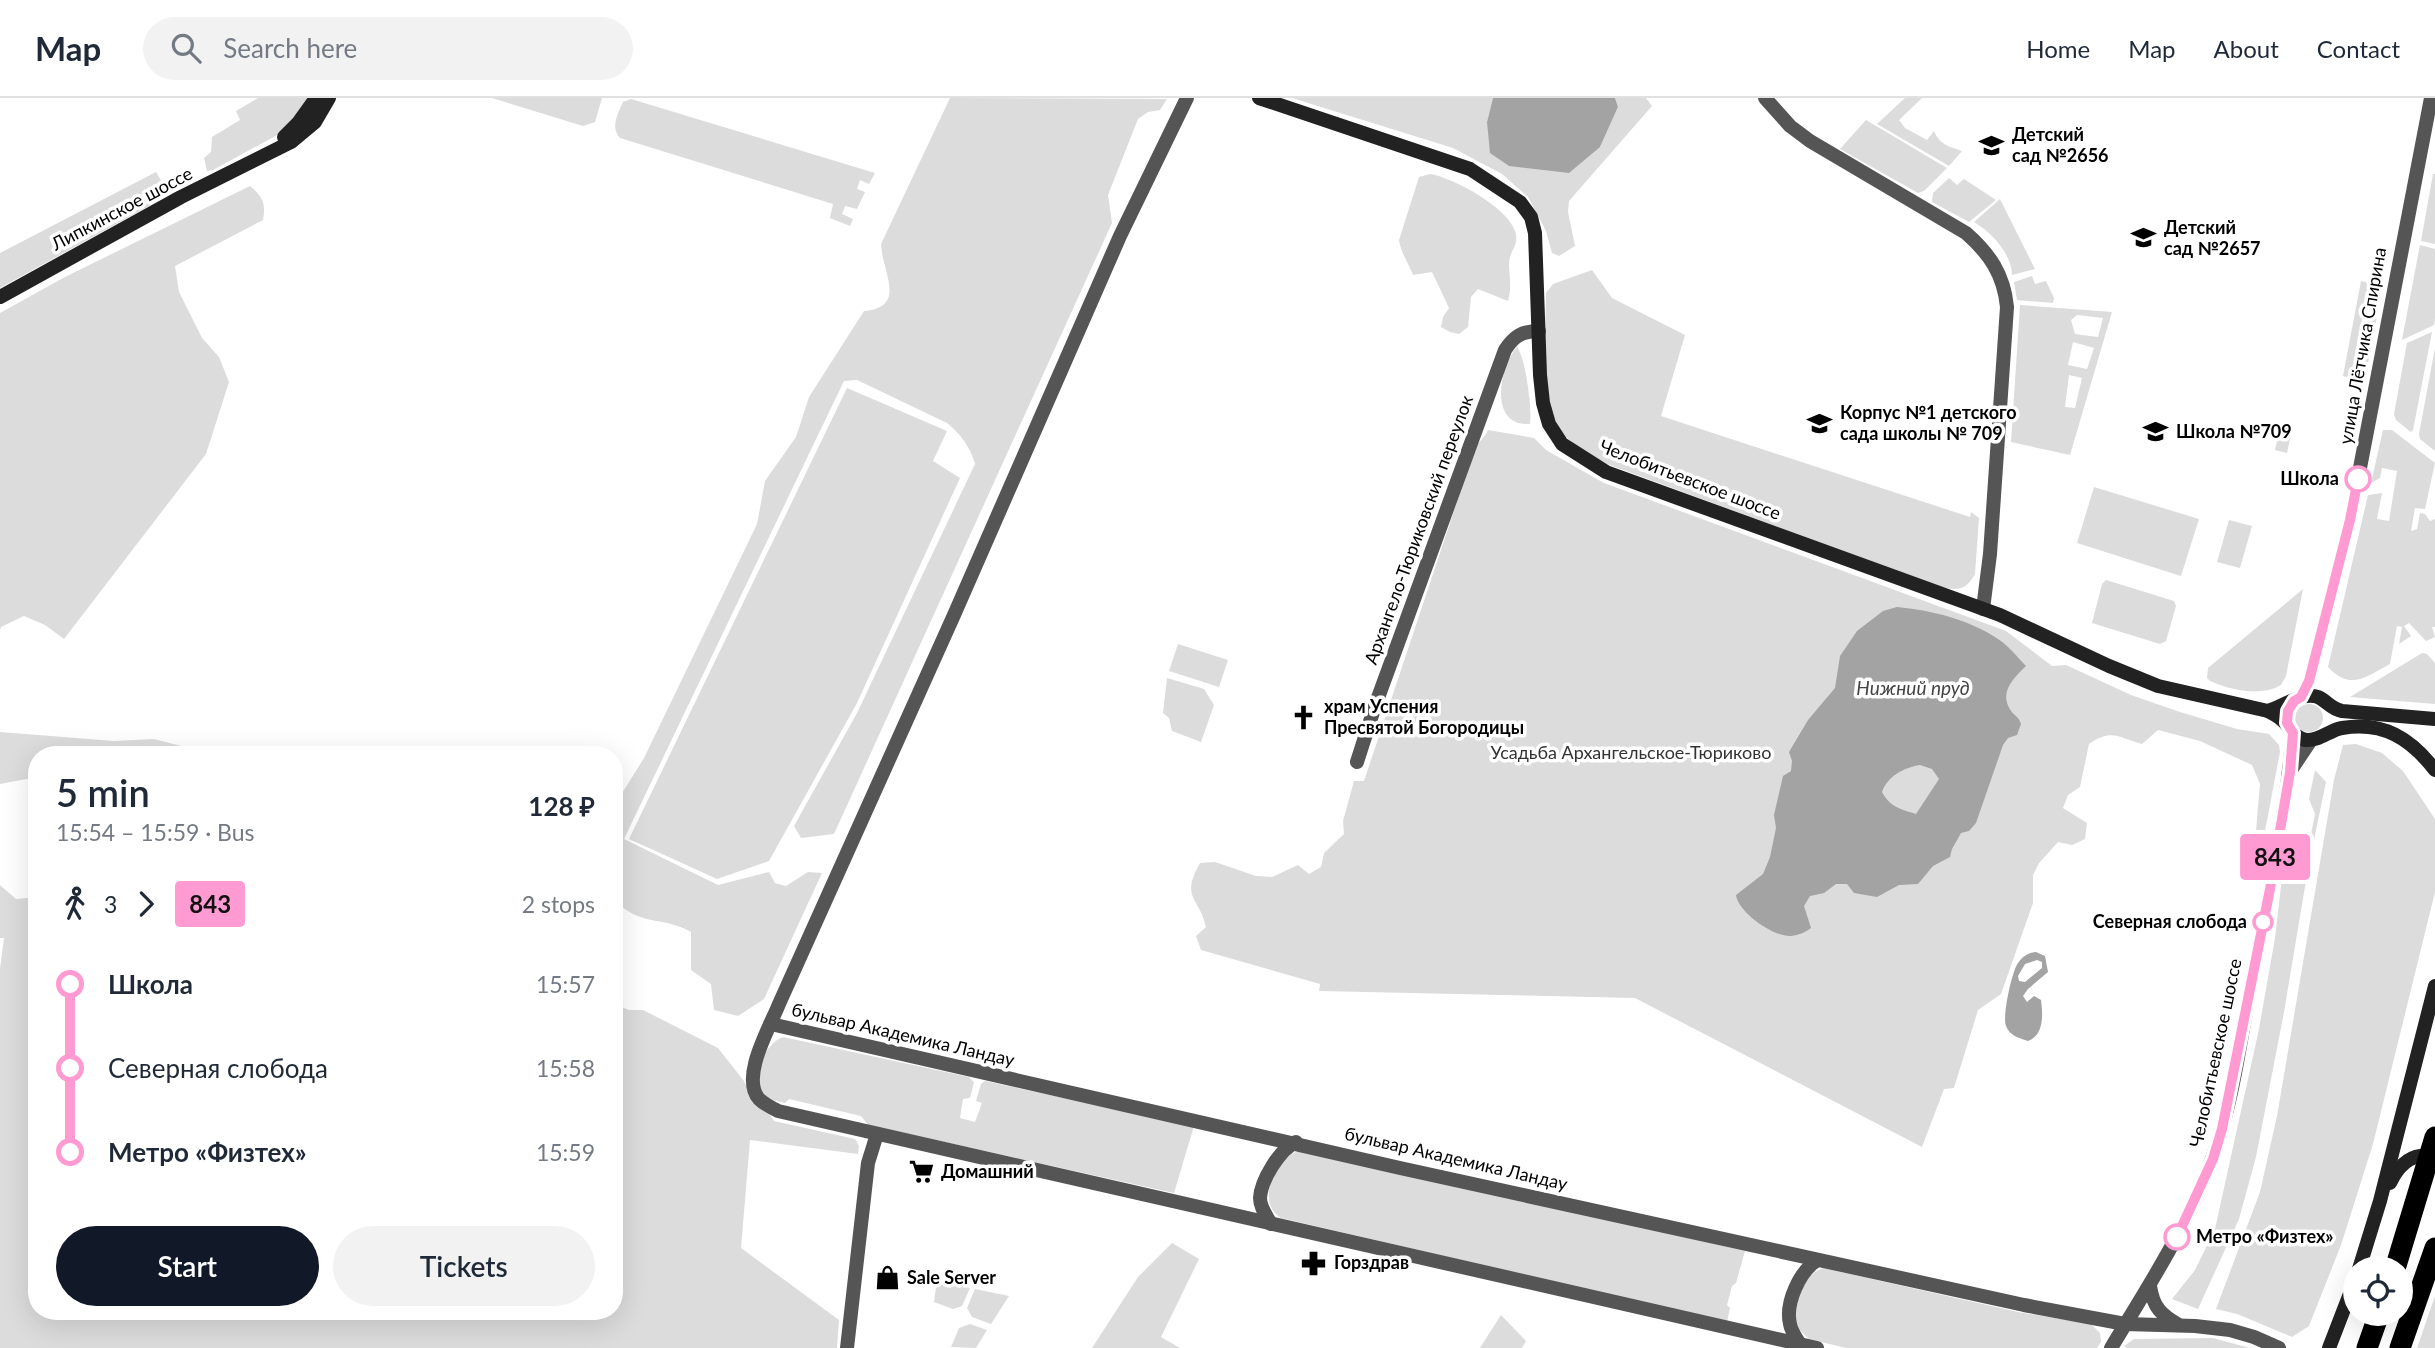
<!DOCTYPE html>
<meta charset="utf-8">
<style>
:root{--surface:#fff;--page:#f2f2f3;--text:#1f2937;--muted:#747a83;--line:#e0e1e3;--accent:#111827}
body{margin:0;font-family:Lato,sans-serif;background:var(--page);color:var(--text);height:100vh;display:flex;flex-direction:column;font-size:26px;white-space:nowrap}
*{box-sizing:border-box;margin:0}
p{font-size:23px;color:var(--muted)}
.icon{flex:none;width:38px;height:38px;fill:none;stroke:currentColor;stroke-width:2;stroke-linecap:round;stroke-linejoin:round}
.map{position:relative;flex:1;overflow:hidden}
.side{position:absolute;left:28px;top:648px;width:595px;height:574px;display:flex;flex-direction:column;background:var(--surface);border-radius:28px;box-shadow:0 7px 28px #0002}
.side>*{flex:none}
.badge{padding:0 14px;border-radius:5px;font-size:24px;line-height:46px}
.buttons{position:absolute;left:2343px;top:1158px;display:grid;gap:14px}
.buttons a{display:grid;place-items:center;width:70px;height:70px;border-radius:50%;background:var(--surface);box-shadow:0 7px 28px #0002;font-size:35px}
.map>.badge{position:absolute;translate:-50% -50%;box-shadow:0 0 0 4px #fff}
.legs{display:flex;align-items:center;gap:10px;height:77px;padding:0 28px;font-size:23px}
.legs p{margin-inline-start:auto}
.headline{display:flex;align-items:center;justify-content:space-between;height:119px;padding:0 28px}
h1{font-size:38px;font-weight:600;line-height:52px}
.cta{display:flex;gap:14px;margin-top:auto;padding:14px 28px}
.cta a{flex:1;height:80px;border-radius:42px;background:var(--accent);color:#fff;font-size:28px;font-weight:600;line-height:80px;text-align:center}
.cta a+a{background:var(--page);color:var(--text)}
ul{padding:0 28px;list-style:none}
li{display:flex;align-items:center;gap:24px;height:84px;font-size:26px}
li i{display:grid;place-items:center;width:10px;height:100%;margin:0 9px;background:currentColor}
li i::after{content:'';width:18px;height:18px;margin:-9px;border:5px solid;border-radius:50%;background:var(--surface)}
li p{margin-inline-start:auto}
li:first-child i{background:linear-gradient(#0000 50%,currentColor 0)}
li:last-child i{background:linear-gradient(currentColor 50%,#0000 0)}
header{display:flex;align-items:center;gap:42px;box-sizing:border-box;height:98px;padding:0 35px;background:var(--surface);border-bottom:2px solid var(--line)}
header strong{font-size:33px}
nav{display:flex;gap:38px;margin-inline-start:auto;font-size:24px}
.search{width:490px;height:63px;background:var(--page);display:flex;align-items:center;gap:18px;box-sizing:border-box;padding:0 24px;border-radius:38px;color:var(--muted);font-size:26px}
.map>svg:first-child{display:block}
</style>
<header>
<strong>Map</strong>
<div class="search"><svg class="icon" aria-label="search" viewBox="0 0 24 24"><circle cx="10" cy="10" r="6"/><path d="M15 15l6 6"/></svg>Search here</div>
<nav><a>Home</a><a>Map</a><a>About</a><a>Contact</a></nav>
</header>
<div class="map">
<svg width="2435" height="1250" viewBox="0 0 2435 1250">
<rect width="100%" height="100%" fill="#fff"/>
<g fill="#dcdcdc" fill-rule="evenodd">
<path d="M 258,0 L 310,0 L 281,35 L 213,72 L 207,73 L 204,60 L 211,54 L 212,39 L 240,22 L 236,13 Z"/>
<path d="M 492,0 L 602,0 L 595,24 L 583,28 Z"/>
<path d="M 950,0 L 1167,1 L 1160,12 L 1148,14 L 1138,21 L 1108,97 L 1112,125 L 834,736 L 801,740 L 794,728 L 857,615 L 975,366 C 971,350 960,335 947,325 L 857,282 L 844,283 L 624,741 L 718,787 L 769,774 L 775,785 L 786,788 L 808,774 L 822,775 L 764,901 L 738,918 L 714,912 L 711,886 L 691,872 L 691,834 C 665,818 636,829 614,800 L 614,708 L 644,660 L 757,426 L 765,383 L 796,339 L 809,299 L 864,213 C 908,209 882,174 881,146 Z"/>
<path d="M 1292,0 L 1493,0 L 1487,24 L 1600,49 L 1618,9 L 1615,0 L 1646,0 L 1652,8 L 1569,103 L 1568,114 L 1575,148 L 1559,158 L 1552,155 L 1546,133 L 1528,99 L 1502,76 L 1453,50 Z"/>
<path d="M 1905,0 L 1922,0 L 1899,22 L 1905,30 L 1927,42 L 1934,33 C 1940,47 1948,48 1962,53 L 1949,68 L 1877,26 Z"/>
<path d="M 631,1 L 875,75 L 869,86 L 860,82 L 857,91 L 865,94 L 857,111 L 845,108 L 842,116 L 853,121 L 850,128 L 830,120 L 833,106 L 620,40 C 610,30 618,15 623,4 Z"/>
<path d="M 1866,22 L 1947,70 L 1924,93 L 1918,95 L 1840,51 Z"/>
<path d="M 156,74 L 166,91 L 159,100 L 149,108 L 0,190 L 0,155 Z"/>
<path d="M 1430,76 C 1454,80 1507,109 1515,133 C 1519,144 1513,150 1510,159 C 1507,170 1513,187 1508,203 L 1478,191 L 1471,199 L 1468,229 L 1459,236 L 1450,234 L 1441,229 L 1443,219 L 1449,210 L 1432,174 L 1413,177 C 1409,166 1400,153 1399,142 L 1419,79 Z"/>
<path d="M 2433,76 L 2435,76 L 2435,146 L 2421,143 Z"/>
<path d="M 1949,80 L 1957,87 L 1964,81 L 1996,102 L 1969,124 L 1932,104 L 1933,95 Z"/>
<path d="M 250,88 C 263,99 266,106 263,122 L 175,168 L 179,194 L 202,240 L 219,259 L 229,284 L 206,356 L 64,541 L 45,527 L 24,518 L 1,529 L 0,532 L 0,215 L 65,179 Z"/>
<path d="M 2000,101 L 2035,171 L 2012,177 C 2012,156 1991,134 1974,124 Z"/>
<path d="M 2420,147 L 2435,151 L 2435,221 L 2434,227 L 2402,242 Z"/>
<path d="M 1592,172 L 1612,200 L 1685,237 L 1661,318 L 1970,419 L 1971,414 L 1979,420 L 1975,476 C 1966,492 1958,493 1941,489 L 1607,366 C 1588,356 1566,344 1555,325 C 1540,298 1546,227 1546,195 L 1553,186 Z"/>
<path d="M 2380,176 L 2383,186 L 2365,281 L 2359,281 Z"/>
<path d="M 2032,178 L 2035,186 L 2046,183 L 2054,200 L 2053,205 L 2017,202 L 2014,184 Z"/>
<path d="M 2361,183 L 2366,184 L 2368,189 L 2351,280 L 2343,278 Z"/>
<path d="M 2020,207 L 2112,214 L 2070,357 L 2011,344 ZM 2077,217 L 2103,220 L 2098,239 L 2075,236 L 2071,222 ZM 2073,244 L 2094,250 L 2087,271 L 2068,267 ZM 2069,277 L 2082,280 L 2075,310 L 2065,309 Z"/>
<path d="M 2432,234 L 2413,332 L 2411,334 L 2396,322 L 2394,316 L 2407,245 Z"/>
<path d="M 1517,249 C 1526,261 1532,311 1530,326 C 1488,329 1499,269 1517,249 Z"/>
<path d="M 2435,250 L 2435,353 L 2420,341 L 2419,336 Z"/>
<path d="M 847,290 L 947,333 L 933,363 L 960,380 L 857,605 L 769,763 L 717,781 L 629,741 Z"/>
<path d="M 2281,325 L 2293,327 L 2287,355 L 2275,352 Z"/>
<path d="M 1488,332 L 1534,340 L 1546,352 L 1604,385 L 2006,533 L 2052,568 L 2066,567 L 2131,597 L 2180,614 L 2237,631 L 2269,636 L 2279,647 L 2280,654 L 2262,749 L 2257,752 L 2255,744 L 2260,686 L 2252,667 L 2200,643 L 2158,632 L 2142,646 C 2118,640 2113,630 2089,646 L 2080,689 L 2068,697 L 2063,710 L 2087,725 L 2085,741 L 2072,747 L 2058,744 L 2039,765 L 2033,777 L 2033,805 L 2001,896 L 1978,912 L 1954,990 L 1944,991 L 1922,1049 L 1635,900 L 1319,893 L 1320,886 L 1201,852 L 1196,838 L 1206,829 C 1199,798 1180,801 1200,765 L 1215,764 L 1256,778 L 1272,779 L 1298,767 L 1309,776 L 1321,769 L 1324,755 L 1344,736 L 1343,723 L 1354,683 L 1364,683 L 1474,353 C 1477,344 1485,340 1488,332 Z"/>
<path d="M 2383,332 L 2392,332 L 2435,365 L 2425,411 L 2415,410 L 2411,433 L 2417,431 L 2420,415 L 2425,416 L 2430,423 L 2435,421 L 2435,529 L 2432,529 L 2435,539 L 2426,543 L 2409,525 L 2404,528 L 2411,538 L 2399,546 L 2402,529 L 2397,528 L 2390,566 C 2366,579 2350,593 2328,569 L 2368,397 L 2382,395 L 2377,421 L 2389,423 L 2397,373 L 2382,370 L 2380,380 L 2371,385 Z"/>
<path d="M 2094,389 L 2199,421 L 2181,478 L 2077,445 Z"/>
<path d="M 2229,422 L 2252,428 L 2240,470 L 2217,464 Z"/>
<path d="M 2106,482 L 2174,503 L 2176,508 L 2166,543 L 2160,546 L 2092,525 L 2102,486 Z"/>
<path d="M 2303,491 L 2286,578 L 2281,587 C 2261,599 2230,592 2210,583 L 2207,580 L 2208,570 Z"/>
<path d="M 1178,546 L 1228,562 L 1219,589 L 1169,573 Z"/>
<path d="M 2422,555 L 2427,556 L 2435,565 L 2435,606 L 2350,599 Z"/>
<path d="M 1167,580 L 1204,591 L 1214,607 L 1201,644 L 1172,633 L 1169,620 L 1163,615 Z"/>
<circle cx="2309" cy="620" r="14"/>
<path d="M 0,634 L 114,643 L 154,641 L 189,650 L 192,656 L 37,656 L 37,679 L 0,686 Z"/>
<path d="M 2356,646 L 2382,655 L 2403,673 L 2435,721 L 2435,794 L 2373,1046 L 2341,1147 L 2309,1228 L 2292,1239 L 2237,1216 L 2216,1211 L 2260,1094 L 2277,1018 L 2334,682 L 2343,647 Z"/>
<path d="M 2315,672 L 2326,684 L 2314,742 L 2310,741 L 2315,716 L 2309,701 Z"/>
<path d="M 2289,744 L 2312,747 L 2284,914 L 2256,1059 L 2239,1121 L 2198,1211 L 2172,1201 L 2195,1172 L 2215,1131 L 2259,931 L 2275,840 L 2284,762 Z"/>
<path d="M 0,787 L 16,801 L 37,799 L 37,1213 L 614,1213 L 614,906 L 629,912 L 643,912 L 718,950 L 744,983 L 755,1007 L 767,1012 L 774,1023 L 855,1041 L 859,1048 L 858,1056 L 750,1042 L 741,1150 L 839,1222 L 837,1250 L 0,1250 L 0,871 L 4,840 L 0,840 Z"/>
<path d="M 783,939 L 969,979 L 974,984 L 970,1000 L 963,1001 L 960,1020 L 975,1024 L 982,1005 L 976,1003 L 981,986 L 985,983 L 1194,1028 L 1174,1095 L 868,1027 L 861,1018 L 789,1001 L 785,1005 C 778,1003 768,1002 764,997 C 749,980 764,946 783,939 Z"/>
<path d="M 1302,1052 L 1745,1153 L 1736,1185 L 1732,1188 L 1727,1207 L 1730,1210 L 1727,1224 L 1281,1120 C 1254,1104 1276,1057 1302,1052 Z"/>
<path d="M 1172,1145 L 1199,1161 L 1161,1239 L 1180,1250 L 1092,1250 L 1138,1179 Z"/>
<path d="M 1823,1170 L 2018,1214 L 2091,1226 L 2100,1235 L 2101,1244 L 2097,1250 L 1846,1250 L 1809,1241 L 1797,1229 C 1792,1208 1802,1177 1823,1170 Z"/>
<path d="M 937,1182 L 970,1190 L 962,1208 L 953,1211 L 934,1204 Z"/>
<path d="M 975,1191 L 1009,1198 L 991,1226 L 972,1219 L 967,1210 Z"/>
<path d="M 2435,1198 L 2435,1250 L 2417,1250 Z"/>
<path d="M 1501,1217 L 1526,1243 L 1522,1250 L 1480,1250 Z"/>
<path d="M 970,1226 L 987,1232 L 976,1250 L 951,1249 L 959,1230 Z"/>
<path d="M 2213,1240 L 2250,1250 L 2127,1250 L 2124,1248 L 2134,1241 Z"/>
</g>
<g fill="#a3a3a3" fill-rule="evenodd">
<path d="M 1493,0 L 1615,0 L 1618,9 L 1600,49 L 1569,75 L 1509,68 L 1490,55 L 1487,24 Z"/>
<path d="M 1897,509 C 1931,512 1970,522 1998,541 C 2009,548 2017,559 2026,568 C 2014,580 1998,594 2011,613 C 2015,618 2019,619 2021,626 L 2017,637 L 2008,640 L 2003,647 L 1976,725 L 1969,733 L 1961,735 L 1952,751 L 1950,759 L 1933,768 L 1918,786 L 1899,787 L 1877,799 L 1854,795 L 1847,786 L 1836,786 L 1824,795 L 1810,798 L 1804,808 L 1811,830 C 1804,835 1799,837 1791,838 C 1773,839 1738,814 1736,797 L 1763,776 L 1770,759 L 1776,730 L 1774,717 L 1783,678 L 1791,673 L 1792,663 L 1789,654 L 1808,622 L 1835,590 L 1840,558 L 1857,533 L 1883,513 ZM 1920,667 L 1932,671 L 1939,681 L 1916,716 C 1900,711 1890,709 1882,694 C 1888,678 1903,670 1920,667 Z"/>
<path d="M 2036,854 L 2045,858 L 2048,874 L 2028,891 L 2023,898 L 2027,904 L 2034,898 L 2041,902 C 2043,917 2044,937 2028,943 C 2019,940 2010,938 2006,928 C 2002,919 2012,873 2018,865 C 2023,858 2028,855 2036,854 ZM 2037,862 L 2042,864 L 2042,870 L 2025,884 L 2019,883 L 2018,878 L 2025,866 Z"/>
</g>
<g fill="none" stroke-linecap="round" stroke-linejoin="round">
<g stroke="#555" stroke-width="14">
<path d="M 1187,0 L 1120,138 L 954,517 L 779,906 C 770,929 740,979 759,1001 C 764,1006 772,1010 778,1013 L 1817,1250"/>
<path d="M 1765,0 L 1790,28 L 1810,43 L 1966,135 C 1990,156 2004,177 2007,209 L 1990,456 L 1983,511"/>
<path d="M 2301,599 L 2309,583 L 2350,422 L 2431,0"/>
<path d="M 1357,664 L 1375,608 L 1505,252 C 1514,238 1522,233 1539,233"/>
<path d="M 2291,672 L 2311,642"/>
<path d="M 771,926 L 1400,1070 L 2024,1207 L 2125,1226 L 2195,1228 L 2230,1232 L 2254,1239 L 2279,1250"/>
<path d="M 1271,1126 C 1267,1118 1260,1110 1260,1100 C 1261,1082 1280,1051 1296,1044"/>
<path d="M 2150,1188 C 2153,1209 2161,1217 2179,1227"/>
<path d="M 1800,1246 C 1796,1240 1791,1233 1790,1226 C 1785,1205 1800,1172 1818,1162"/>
<path d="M 847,1250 L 868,1065 L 877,1036"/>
<path d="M 2111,1250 C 2149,1187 2188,1128 2213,1058 C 2232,1007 2239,951 2249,897 C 2266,811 2285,723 2293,635"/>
</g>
<g stroke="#222" stroke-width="14">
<path d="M 1259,0 L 1470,71 L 1520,104 L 1531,119 L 1535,135 L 1540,277 L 1543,305 L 1549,326 L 1562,346 L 1606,374 L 2000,517 L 2109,568 L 2158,588 L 2268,613 C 2273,616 2278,618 2282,622 C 2291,629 2294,640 2306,642 C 2319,643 2330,632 2342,630 C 2384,623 2411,641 2435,672"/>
<path d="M 284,39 L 298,25 L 316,0"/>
<path d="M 0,199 L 181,99 L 291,44 L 315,24 L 329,0"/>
<path d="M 2268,613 C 2283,609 2302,593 2318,599 C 2327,603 2331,611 2342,613 L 2435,621"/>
<path d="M 2390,1085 C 2399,1066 2414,1053 2435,1059"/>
<path d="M 2359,1171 L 2380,1103 L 2435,888"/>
<path d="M 2329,1250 L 2356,1180"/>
</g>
<g stroke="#000" stroke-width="21">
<path d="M 2395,1171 L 2435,1039"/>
<path d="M 2367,1250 L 2379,1216"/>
<path d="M 2400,1250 L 2435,1150"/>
</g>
</g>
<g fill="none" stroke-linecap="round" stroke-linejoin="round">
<defs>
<path id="line-1" d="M 2177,1139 L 2213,1061 L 2222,1031 L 2270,791 L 2290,674 L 2293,635 L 2287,625 L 2288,613 L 2294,603 L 2301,599 L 2309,583 L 2350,422 L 2358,381"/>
</defs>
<use href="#line-1" stroke="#fff" stroke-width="16"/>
<use href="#line-1" stroke="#ff9ad2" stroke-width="10"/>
</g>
<defs>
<symbol id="school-bare" viewBox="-9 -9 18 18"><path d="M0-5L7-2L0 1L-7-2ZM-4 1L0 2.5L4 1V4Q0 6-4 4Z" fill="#000" stroke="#fff" stroke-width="2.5" paint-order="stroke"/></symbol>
<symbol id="church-bare" viewBox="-9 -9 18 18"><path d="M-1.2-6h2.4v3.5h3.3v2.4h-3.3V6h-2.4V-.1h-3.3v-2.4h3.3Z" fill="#000" stroke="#fff" stroke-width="2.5" paint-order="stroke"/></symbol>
<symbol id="supermarket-bare" viewBox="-9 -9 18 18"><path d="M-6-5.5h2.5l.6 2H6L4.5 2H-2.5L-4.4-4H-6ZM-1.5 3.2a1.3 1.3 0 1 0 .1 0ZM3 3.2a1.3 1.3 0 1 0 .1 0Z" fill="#000" stroke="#fff" stroke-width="2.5" paint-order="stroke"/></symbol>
<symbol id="pharmacy-bare" viewBox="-9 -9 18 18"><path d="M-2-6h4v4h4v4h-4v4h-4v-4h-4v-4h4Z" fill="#000" stroke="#fff" stroke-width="2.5" paint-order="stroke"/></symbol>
<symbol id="shop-bare" viewBox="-9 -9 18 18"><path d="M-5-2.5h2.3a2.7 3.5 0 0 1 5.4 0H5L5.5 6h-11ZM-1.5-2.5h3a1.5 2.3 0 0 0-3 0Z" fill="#000" stroke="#fff" stroke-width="2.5" paint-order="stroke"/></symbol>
</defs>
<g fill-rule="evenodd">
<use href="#school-bare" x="1974" y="30" width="35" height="35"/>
<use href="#school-bare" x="2126" y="122" width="35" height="35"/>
<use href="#school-bare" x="1802" y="308" width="35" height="35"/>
<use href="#school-bare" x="2138" y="316" width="35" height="35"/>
<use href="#church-bare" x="1286" y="602" width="35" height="35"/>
<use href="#supermarket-bare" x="904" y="1056" width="35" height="35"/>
<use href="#pharmacy-bare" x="1296" y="1148" width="35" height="35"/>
<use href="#shop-bare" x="870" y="1162" width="35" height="35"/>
</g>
<g fill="#fff" stroke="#ff9ad2" stroke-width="3.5">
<circle cx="2358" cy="381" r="12"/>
<circle cx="2263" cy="824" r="9"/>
<circle cx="2177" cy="1139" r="12"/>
</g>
<g text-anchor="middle" stroke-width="7" stroke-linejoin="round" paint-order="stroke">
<g font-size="18" font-weight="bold" fill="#000" stroke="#fff" text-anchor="start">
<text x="2012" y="43">Детский<tspan x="2012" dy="21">сад №2656</tspan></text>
<text x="2164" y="136">Детский<tspan x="2164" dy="21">сад №2657</tspan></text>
<text x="1840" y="321">Корпус №1 детского<tspan x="1840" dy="21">сада школы № 709</tspan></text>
<text x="2176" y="340">Школа №709</text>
<text x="1324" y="615">храм Успения<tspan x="1324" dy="21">Пресвятой Богородицы</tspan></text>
<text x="941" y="1080">Домашний</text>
<text x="1334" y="1171">Горздрав</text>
<text x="907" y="1186">Sale Server</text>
</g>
<g font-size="18" fill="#000" stroke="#fff">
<text transform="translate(122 111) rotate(-28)" y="6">Липкинское шоссе</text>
<text transform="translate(2363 248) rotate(-80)" y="6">улица Лётчика Спирина</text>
<text transform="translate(1690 382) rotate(21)" y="6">Челобитьевское шоссе</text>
<text transform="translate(1419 432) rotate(-70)" y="6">Архангело-Тюриковский переулок</text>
<text transform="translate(903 937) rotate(13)" y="6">бульвар Академика Ландау</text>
<text transform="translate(2216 955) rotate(-78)" y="6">Челобитьевское шоссе</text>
<text transform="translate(1456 1061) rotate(13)" y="6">бульвар Академика Ландау</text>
</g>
<g font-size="18" font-weight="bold" fill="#000" stroke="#fff" text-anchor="end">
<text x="2339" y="387">Школа</text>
<text x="2247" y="830">Северная слобода</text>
<text x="2196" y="1145" text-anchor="start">Метро «Физтех»</text>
</g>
<g font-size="18" fill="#333" stroke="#fff">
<text x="1631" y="661">Усадьба Архангельское-Тюриково</text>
</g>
<g font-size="19" font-style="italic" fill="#444" stroke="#fff">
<text x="1913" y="597">Нижний пруд</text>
</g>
</g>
</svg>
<div class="buttons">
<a><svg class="icon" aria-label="locate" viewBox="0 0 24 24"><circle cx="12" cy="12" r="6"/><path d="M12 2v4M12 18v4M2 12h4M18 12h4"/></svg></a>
</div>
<b class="badge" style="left:2275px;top:759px;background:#ff9ad2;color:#111">843</b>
<section class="side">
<div class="headline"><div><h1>5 min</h1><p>15:54 – 15:59 · Bus</p></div><b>128 ₽</b></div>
<div class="legs"><svg class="icon" aria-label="walk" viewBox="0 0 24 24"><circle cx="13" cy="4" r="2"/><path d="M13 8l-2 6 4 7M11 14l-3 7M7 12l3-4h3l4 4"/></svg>3<svg class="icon" aria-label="forward" viewBox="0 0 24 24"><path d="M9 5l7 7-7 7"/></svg><b class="badge" style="background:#ff9ad2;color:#111">843</b><p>2 stops</p></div>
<ul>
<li><i style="color:#ff9ad2"></i><b>Школа</b><p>15:57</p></li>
<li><i style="color:#ff9ad2"></i><span>Северная слобода</span><p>15:58</p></li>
<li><i style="color:#ff9ad2"></i><b>Метро «Физтех»</b><p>15:59</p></li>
</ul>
<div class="cta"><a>Start</a><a>Tickets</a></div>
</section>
</div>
